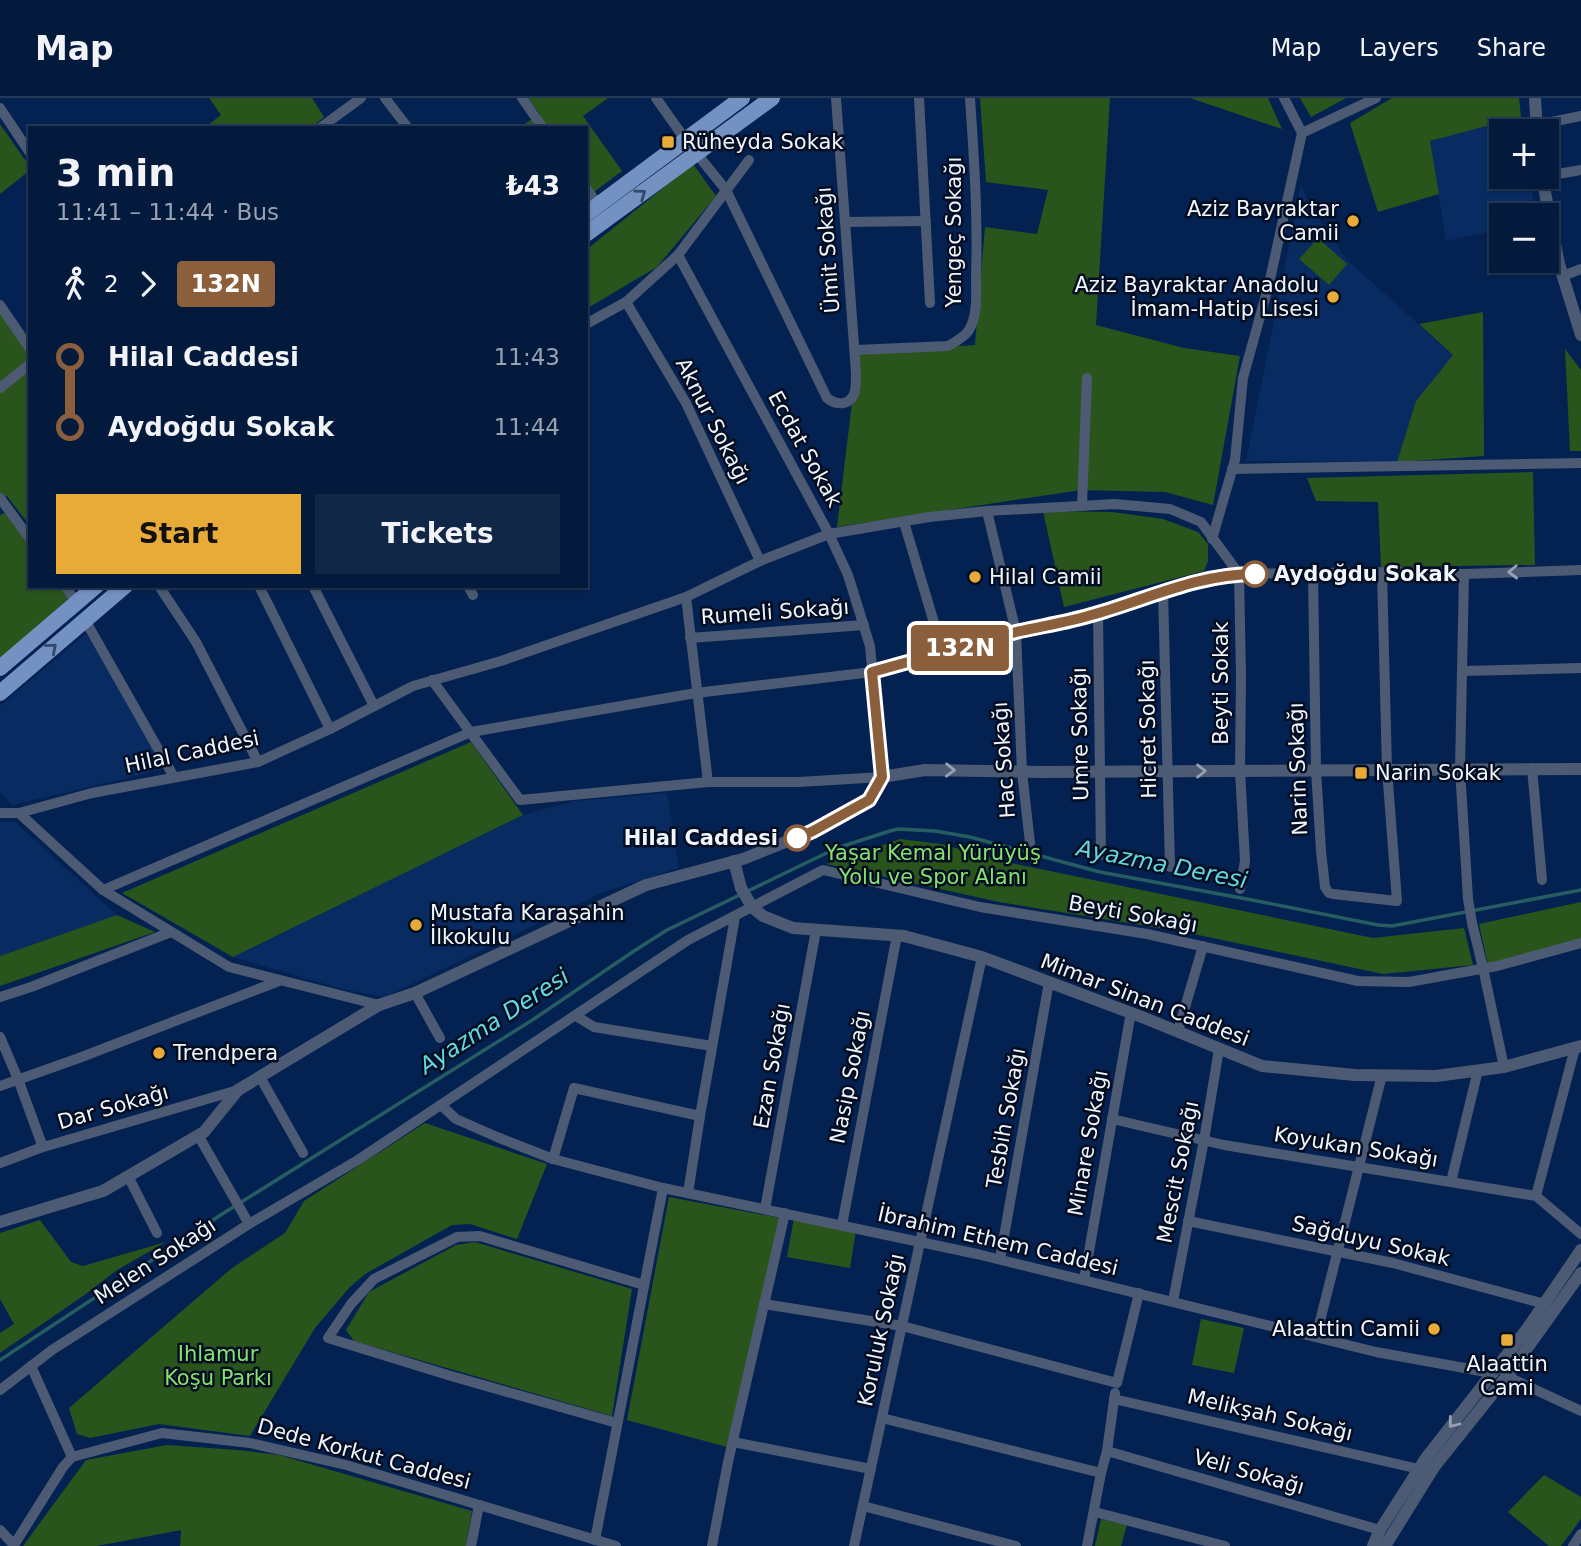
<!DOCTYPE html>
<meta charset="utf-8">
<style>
:root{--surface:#031a3d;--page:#112748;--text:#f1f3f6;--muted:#97a1b0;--line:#243857;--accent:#e8ab37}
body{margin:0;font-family:"DejaVu Sans",sans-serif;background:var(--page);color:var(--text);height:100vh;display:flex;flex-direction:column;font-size:26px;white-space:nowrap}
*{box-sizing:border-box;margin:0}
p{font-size:23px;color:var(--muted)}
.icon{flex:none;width:38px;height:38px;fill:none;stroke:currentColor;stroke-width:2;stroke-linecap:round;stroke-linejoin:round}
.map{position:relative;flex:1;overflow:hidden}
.drawer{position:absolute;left:28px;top:28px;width:560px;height:462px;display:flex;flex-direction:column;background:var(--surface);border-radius:0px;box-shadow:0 2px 5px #0004,0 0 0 2px var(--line)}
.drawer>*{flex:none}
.badge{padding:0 14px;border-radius:5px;font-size:24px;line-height:46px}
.buttons{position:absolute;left:1489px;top:21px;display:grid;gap:14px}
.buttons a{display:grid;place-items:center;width:70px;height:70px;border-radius:0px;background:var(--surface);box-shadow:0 2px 5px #0004,0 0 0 2px var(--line);font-size:35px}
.map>.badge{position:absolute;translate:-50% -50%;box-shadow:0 0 0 4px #fff}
.legs{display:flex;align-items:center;gap:10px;height:77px;padding:0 28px;font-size:23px}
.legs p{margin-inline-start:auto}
.headline{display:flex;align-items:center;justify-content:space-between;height:119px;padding:0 28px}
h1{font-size:38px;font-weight:800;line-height:52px}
.primary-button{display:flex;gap:14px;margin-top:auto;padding:14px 28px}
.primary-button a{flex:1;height:80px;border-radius:0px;background:var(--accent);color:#111;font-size:28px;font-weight:800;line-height:80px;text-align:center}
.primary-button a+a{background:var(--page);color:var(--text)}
ul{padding:0 28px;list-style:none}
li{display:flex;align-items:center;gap:24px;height:70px;font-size:26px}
li i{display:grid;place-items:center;width:10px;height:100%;margin:0 9px;background:currentColor}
li i::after{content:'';width:18px;height:18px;margin:-9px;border:5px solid;border-radius:50%;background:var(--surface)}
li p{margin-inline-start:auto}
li:first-child i{background:linear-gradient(#0000 50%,currentColor 0)}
li:last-child i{background:linear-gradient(currentColor 50%,#0000 0)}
header{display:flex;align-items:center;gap:42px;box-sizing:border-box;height:98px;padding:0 35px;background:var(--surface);border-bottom:2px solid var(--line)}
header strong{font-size:33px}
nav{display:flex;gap:38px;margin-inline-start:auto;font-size:24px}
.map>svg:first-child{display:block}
</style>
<header>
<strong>Map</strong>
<nav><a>Map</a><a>Layers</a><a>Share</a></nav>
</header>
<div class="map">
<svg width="1581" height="1448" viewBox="0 0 1581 1448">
<rect width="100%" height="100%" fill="#042251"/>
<g fill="#082b62">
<path d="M 1521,19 L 1523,33 L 1502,33 L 1502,79 L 1530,79 L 1535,117 L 1502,117 L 1501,131 L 1446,143 L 1430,43 Z"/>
<path d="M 1301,87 L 1311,110 L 1347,162 L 1453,257 L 1416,303 L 1397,364 L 1246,363 Z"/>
<path d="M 86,536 L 169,670 L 12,707 L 0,694 L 0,608 Z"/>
<path d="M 667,695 L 679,770 L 601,795 L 385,899 L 342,891 L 233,859 L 523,717 L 574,703 Z"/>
<path d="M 0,724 L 15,724 L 117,817 L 0,858 Z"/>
</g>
<g fill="#29551c">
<path d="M 209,0 L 312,0 L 324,19 L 311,30 L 204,30 L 221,17 Z"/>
<path d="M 528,0 L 608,0 L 583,18 L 622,73 L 586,100 L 586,30 L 518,30 L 540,16 Z"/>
<path d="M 980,0 L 1110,0 L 1096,227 L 1184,250 L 1240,258 L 1213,407 L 1165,394 L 1081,392 L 837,429 L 858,255 L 975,247 L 985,129 L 1037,136 L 1048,92 L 986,84 Z"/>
<path d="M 1190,0 L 1268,0 L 1282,31 Z"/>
<path d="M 1300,0 L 1346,0 L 1311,19 Z"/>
<path d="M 1392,0 L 1519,0 L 1521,19 L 1430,43 L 1439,96 L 1378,114 L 1350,25 Z"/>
<path d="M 0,26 L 30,69 L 30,72 L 0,96 Z"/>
<path d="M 693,66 L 716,98 L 657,169 L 586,211 L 586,152 Z"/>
<path d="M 1318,140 L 1347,166 L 1329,187 L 1299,161 Z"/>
<path d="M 0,211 L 30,254 L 30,428 L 7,398 L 0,401 Z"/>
<path d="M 1483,214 L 1484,358 L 1397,364 L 1416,303 L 1453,257 L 1419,226 Z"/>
<path d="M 1565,251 L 1581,272 L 1581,353 L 1570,353 Z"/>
<path d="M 1533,374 L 1535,467 L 1381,469 L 1378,404 L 1316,403 L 1307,380 Z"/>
<path d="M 1043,413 L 1112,414 L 1163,421 L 1198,434 L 1208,446 L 1208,463 L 1204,473 L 1064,509 Z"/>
<path d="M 5,415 L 30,449 L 30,488 L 59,488 L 68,501 L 0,561 L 0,417 Z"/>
<path d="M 471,644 L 523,717 L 233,859 L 122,795 Z"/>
<path d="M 900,741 L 941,746 L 1016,766 L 1373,840 L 1464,830 L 1473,867 L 1383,876 L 1189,835 L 999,804 L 826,766 Z"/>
<path d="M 1581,804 L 1581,843 L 1488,867 L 1479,826 Z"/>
<path d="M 117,817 L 155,834 L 0,888 L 0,858 Z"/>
<path d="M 425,1025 L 547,1066 L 517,1141 L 470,1126 L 452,1127 L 365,1176 L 349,1190 L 315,1230 L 250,1338 L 159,1326 L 90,1340 L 77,1336 L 69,1310 L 232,1170 L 285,1135 L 304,1103 Z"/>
<path d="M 669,1099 L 780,1120 L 727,1349 L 627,1322 Z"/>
<path d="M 794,1120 L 856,1132 L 850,1170 L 787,1159 Z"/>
<path d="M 40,1122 L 71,1164 L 83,1168 L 166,1144 L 117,1172 L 83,1198 L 0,1255 L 0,1235 L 14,1226 L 0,1201 L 0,1135 Z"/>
<path d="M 475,1144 L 632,1191 L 612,1318 L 354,1243 L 346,1232 L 369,1194 L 456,1147 Z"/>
<path d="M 1201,1221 L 1244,1230 L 1234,1275 L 1192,1267 Z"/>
<path d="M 167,1347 L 238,1352 L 279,1357 L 472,1413 L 466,1448 L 180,1448 L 181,1432 L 97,1448 L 23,1448 L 86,1362 Z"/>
<path d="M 1544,1377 L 1581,1399 L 1581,1421 L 1561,1448 L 1549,1448 L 1508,1414 Z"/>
<path d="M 1101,1421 L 1127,1427 L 1121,1448 L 1095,1448 Z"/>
</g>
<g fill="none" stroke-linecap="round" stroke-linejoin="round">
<path stroke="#265d60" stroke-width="3.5" d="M 0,1262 L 219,1118 L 534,921 L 634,853 L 667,832 L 837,750 L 890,733 L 898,731 L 935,733 L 970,739 L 1100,774 L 1252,802 L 1378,827 L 1392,828 L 1581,792"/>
<g stroke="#4c5b73" stroke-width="10">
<path d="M 385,0 L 408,30"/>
<path d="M 522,0 L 543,30"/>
<path d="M 656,0 L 685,41"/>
<path d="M 919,0 L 930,205"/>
<path d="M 1284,0 L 1302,35"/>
<path d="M 0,10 L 30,55"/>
<path d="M 1537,27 L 1581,18"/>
<path d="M 320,30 L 361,0"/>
<path d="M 697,56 L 726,92 L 827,300 C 837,308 851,308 855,293 C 856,288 856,281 856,275 L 836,0"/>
<path d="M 1547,78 L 1581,72"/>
<path d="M 586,90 L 598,107"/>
<path d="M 845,124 L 926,123"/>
<path d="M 1563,178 L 1581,171"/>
<path d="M 626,204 L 686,305 L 760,463"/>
<path d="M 0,207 L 30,251"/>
<path d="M 586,226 L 626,204 L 678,157 L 749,62"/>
<path d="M 855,252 L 948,248 C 955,244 965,239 969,232 C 978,217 976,195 976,178 C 978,119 974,59 970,0"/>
<path d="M 0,290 L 30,266"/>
<path d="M 1232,371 L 1581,365"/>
<path d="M 0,400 L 30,441"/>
<path d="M 1082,407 L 1087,280"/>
<path d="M 987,413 L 1016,534 L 1022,674 L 1030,745"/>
<path d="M 904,424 L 943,555"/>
<path d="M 1212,441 L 1235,362 L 1243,280 L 1269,186 L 1302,35 L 1376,0"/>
<path d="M 1313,476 L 1316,672 L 1321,753 L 1325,789 L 1329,795 L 1333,796 L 1397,803 L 1387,671 L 1382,475"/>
<path d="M 1464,476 L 1462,573 L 1581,570"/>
<path d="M 65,488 L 76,504"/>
<path d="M 159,488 L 196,544 L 258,664"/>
<path d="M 259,488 L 330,631"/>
<path d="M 313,488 L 374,608"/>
<path d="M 468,488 L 473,497"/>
<path d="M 1163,493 L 1170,769"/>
<path d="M 686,499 L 708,684"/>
<path d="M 1098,515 L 1101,757"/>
<path d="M 85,522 L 174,679"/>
<path d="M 690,540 L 864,527"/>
<path d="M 1462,573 L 1460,671 L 1468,801 L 1472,825 L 1483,870 L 1504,969"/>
<path d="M 432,582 L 520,702 L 708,684 L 799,684 L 882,679 L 870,548 L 848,477 L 829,436 L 678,157"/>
<path d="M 1532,670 L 1542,782"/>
<path d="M 0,715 L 19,715 L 103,792 L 229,869 L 379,907"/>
<path d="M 19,715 L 92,695 L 258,664 L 330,631 L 413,588 L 501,563 L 686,499 L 760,463 L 829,436 L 929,419 L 987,413 L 1115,406 L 1170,411 L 1201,424 L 1239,476 L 1241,578 L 1240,673 L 1245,763 L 1240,791"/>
<path d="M 103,792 L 471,634 L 696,595 L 872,574 L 1016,534 L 1096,516 L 1163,493 L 1207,480 L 1239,476 L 1402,474 L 1464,476 L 1581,472"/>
<path d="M 415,895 L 440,940"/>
<path d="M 0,899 L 31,889 L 171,834"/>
<path d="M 576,918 L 594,929 L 712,948"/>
<path d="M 1178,933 L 1203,848"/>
<path d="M 0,939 L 18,981 L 41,1044 L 40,1050"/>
<path d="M 260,979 L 303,1055"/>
<path d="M 0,988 L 79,960 L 279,883"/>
<path d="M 441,1007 L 456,1021 L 497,1039 L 553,1061 L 663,1090 L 977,1156 L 1376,1254 L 1492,1275"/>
<path d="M 1112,1021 L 1224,1047 L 1536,1098 L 1581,1136"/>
<path d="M 198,1037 L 249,1126"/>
<path d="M 553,1061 L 574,990 L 700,1018 L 735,819"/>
<path d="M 0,1065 L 40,1050 L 238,992"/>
<path d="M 128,1078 L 157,1135"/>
<path d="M 1451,1084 L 1478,972"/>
<path d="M 688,1095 L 700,1018"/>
<path d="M 1536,1098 L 1575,950"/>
<path d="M 765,1111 L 816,832"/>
<path d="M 1188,1123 L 1393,1165 L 1545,1206"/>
<path d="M 842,1127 L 897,837"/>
<path d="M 1000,1161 L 1049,884"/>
<path d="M 1084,1182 L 1131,914"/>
<path d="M 1173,1203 L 1204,1042 L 1219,951"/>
<path d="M 764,1206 L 902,1228 L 1117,1285 L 1139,1195"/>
<path d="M 1316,1239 L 1382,977"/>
<path d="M 31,1268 L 72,1359 L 162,1335 L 250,1345 L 346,1367 L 616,1448"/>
<path d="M 1506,1278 L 1581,1313"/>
<path d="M 0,1292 L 52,1252 L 249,1126 L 358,1062 L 688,842 L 823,772 L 980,809 L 1147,836 L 1358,883 L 1409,884 L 1497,868 L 1581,845"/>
<path d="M 1114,1301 L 1419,1371"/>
<path d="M 882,1320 L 1101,1375"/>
<path d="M 617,1325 L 451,1278 L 328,1240 L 351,1206 L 374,1181 L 457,1139 L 480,1138 L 644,1187"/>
<path d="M 733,1344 L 871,1371"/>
<path d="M 1107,1353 L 1380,1432"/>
<path d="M 863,1408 L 1016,1448"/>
<path d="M 1095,1414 L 1225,1448"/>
<path d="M 0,1432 L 14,1447 L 63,1369 L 72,1359"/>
<path d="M 595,1442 L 663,1090"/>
<path d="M 471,1448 L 479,1407"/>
<path d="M 712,1448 L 728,1364 L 785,1115"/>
<path d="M 854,1448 L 982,859"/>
<path d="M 1087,1448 L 1101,1375 L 1107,1353 L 1115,1295"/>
<path d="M 1573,1448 L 1581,1436"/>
</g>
<g stroke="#4c5b73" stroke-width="12">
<path d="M 1535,0 L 1537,33"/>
<path d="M 1542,79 L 1559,166 L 1581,237"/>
<path d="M 734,763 L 741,790 L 752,809 L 763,818 L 793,830 L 904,838 L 982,859 L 1142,919 L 1262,968 L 1355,977 L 1436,978 L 1504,969 L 1581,948"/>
<path d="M 0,1124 L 103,1093 L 204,1034 L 238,992 L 379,907 L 415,895 L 646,787 L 743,761 L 813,733 L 869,702 L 882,679 L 925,672 L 1041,674 L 1581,671"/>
<path d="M 1373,1448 L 1380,1432 L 1426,1360 L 1527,1231 L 1581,1152"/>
<path d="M 1385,1448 L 1434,1369 L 1510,1274 L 1581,1175"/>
</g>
<g stroke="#7391c1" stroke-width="16">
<path d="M 586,116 L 742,0"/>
<path d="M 586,136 L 772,0"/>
<path d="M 0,570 L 96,488"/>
<path d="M 0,595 L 125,488"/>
</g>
</g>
<defs><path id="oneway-chevron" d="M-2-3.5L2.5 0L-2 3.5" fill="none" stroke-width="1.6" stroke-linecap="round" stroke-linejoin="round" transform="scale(1.75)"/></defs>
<g stroke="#35486a">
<use href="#oneway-chevron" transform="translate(641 96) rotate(-36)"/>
<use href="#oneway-chevron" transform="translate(52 550) rotate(-41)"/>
</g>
<g stroke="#96a0b1">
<use href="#oneway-chevron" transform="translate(1513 474) rotate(178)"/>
<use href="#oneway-chevron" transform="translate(950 672) rotate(1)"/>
<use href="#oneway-chevron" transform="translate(1201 673)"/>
<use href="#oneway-chevron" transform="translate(1453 1325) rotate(128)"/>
</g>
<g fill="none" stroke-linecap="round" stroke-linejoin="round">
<defs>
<path id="line-1" d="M 797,740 L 813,733 L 869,702 L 882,679 L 872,574 C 920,561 968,547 1016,534 C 1042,528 1069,524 1095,516 C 1148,501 1198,476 1255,476"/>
</defs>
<use href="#line-1" stroke="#fff" stroke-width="16"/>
<use href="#line-1" stroke="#8b5e3c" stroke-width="10"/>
</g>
<g fill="#e8ab37" stroke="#030d22" stroke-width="2.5">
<rect x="661" y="37" width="14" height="14" rx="3.5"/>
<circle cx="1353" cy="123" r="7"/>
<circle cx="1333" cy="199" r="7"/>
<circle cx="975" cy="479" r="7"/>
<rect x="1354" y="668" width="14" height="14" rx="3.5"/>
<circle cx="416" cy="827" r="7"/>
<circle cx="159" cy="955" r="7"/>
<circle cx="1434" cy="1231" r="7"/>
<rect x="1500" y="1235" width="14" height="14" rx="3.5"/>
</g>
<g fill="#fff" stroke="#8b5e3c" stroke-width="3.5">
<circle cx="1255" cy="476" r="12"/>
<circle cx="797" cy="740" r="12"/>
</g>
<g text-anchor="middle" stroke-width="5" stroke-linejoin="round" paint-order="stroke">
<g font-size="21" fill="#f1f5fc" stroke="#030d22" text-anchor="start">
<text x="682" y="51">Rüheyda Sokak</text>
<text x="1339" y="118" text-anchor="end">Aziz Bayraktar<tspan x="1339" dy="24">Camii</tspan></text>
<text x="1319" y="194" text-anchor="end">Aziz Bayraktar Anadolu<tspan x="1319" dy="24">İmam-Hatip Lisesi</tspan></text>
<text x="989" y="486">Hilal Camii</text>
<text x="1375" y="682">Narin Sokak</text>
<text x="430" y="822">Mustafa Karaşahin<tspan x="430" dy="24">İlkokulu</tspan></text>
<text x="173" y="962">Trendpera</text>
<text x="1420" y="1238" text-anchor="end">Alaattin Camii</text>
<text x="1507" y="1273" text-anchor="middle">Alaattin<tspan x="1507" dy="24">Cami</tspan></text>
</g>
<g font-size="21" fill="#f1f5fc" stroke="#030d22">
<text transform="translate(954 134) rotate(-90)" y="7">Yengeç Sokağı</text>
<text transform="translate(828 152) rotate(-94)" y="7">Ümit Sokağı</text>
<text transform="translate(713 323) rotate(63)" y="7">Aknur Sokağı</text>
<text transform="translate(805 351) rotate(61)" y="7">Ecdat Sokak</text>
<text transform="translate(775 514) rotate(-4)" y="7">Rumeli Sokağı</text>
<text transform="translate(1221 585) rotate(-90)" y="7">Beyti Sokak</text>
<text transform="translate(1148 631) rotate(-91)" y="7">Hicret Sokağı</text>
<text transform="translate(1080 636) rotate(-91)" y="7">Umre Sokağı</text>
<text transform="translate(192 654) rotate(-12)" y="7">Hilal Caddesi</text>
<text transform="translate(1004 662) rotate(-94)" y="7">Hac Sokağı</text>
<text transform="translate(1298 671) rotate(-92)" y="7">Narin Sokağı</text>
<text transform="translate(1133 816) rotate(10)" y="7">Beyti Sokağı</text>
<text transform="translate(1145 902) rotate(21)" y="7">Mimar Sinan Caddesi</text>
<text transform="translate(772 968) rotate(-80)" y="7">Ezan Sokağı</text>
<text transform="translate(850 979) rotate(-79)" y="7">Nasip Sokağı</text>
<text transform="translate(113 1009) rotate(-16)" y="7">Dar Sokağı</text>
<text transform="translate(1006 1020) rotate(-80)" y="7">Tesbih Sokağı</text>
<text transform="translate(1088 1045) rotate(-80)" y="7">Minare Sokağı</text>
<text transform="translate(1356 1049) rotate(9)" y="7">Koyukan Sokağı</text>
<text transform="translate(1178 1074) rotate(-79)" y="7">Mescit Sokağı</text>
<text transform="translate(998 1143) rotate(13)" y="7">İbrahim Ethem Caddesi</text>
<text transform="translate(1371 1143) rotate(13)" y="7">Sağduyu Sokak</text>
<text transform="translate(155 1163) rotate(-33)" y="7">Melen Sokağı</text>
<text transform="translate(881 1232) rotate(-78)" y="7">Koruluk Sokağı</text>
<text transform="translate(1270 1317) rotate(13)" y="7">Melikşah Sokağı</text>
<text transform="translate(364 1356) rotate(15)" y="7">Dede Korkut Caddesi</text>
<text transform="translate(1249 1374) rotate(16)" y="7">Veli Sokağı</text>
</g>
<g font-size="21" font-weight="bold" fill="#f1f5fc" stroke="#030d22" text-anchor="start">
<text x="1274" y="483">Aydoğdu Sokak</text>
<text x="778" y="747" text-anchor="end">Hilal Caddesi</text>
</g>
<g font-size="21" fill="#86e16d" stroke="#030d22">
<text x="933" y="762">Yaşar Kemal Yürüyüş<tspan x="933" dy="24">Yolu ve Spor Alanı</tspan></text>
<text x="218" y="1263">Ihlamur<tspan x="218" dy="24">Koşu Parkı</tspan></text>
</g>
<g font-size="23" font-style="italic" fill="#64d8dd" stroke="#030d22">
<text transform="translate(1162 766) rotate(11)" y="8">Ayazma Deresi</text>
<text transform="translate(494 923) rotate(-33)" y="8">Ayazma Deresi</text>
</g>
</g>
</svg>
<div class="buttons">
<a>+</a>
<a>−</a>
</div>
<b class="badge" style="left:960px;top:550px;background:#8b5e3c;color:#fff">132N</b>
<section class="drawer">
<div class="headline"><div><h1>3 min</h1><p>11:41 – 11:44 · Bus</p></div><b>₺43</b></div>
<div class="legs"><svg class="icon" aria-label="walk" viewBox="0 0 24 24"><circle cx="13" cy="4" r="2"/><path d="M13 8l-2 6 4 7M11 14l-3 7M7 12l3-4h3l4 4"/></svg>2<svg class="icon" aria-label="forward" viewBox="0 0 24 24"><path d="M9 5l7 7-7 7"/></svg><b class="badge" style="background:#8b5e3c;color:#fff">132N</b></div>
<ul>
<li><i style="color:#8b5e3c"></i><b>Hilal Caddesi</b><p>11:43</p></li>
<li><i style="color:#8b5e3c"></i><b>Aydoğdu Sokak</b><p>11:44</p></li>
</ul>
<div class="primary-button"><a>Start</a><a>Tickets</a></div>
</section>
</div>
